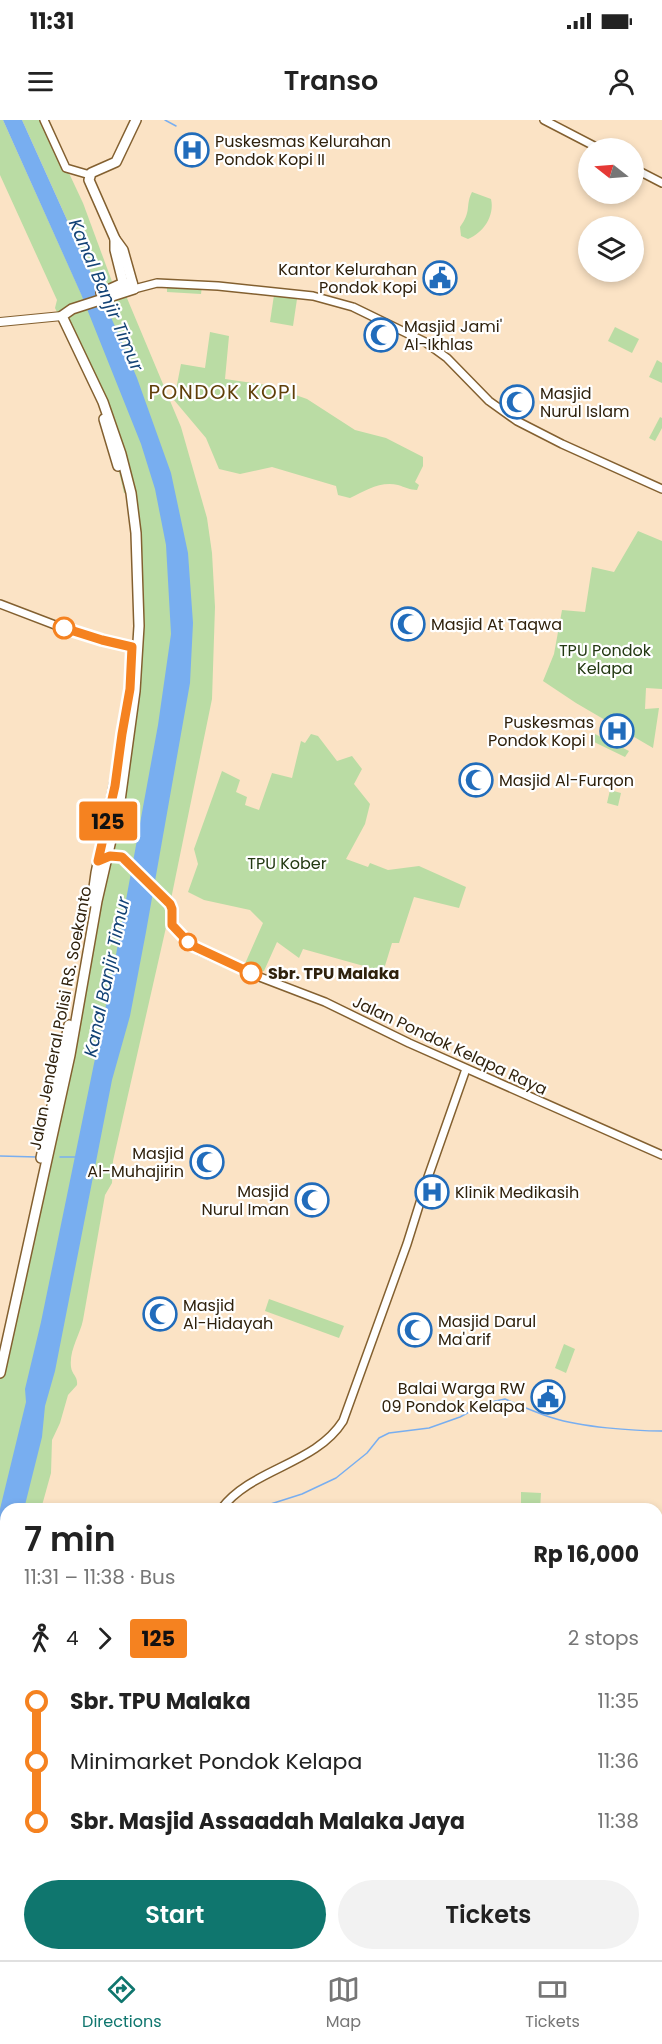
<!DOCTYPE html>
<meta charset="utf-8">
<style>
:root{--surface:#fff;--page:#f2f2f2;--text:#222;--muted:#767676;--line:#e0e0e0;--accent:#0f766e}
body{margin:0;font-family:Poppins,sans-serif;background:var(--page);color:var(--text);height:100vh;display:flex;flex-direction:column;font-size:22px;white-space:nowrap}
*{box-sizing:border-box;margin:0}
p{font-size:20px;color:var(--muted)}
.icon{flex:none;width:33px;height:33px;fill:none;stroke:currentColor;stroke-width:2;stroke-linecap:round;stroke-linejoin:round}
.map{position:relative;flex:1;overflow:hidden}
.sheet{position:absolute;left:0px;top:1383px;width:663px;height:458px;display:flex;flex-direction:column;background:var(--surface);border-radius:18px 18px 0 0;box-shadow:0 3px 9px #0003}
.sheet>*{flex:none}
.badge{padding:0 12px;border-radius:4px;font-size:21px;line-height:39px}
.needle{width:39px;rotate:287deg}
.tools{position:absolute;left:578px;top:18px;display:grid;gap:12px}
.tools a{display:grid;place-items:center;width:66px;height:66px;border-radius:50%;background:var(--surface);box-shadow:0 3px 9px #0003;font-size:30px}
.map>.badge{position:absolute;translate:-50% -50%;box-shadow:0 0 0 3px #fff}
.legs{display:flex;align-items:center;gap:9px;height:66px;padding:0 24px;font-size:20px}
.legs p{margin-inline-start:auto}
.summary{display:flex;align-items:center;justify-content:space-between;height:102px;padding:0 24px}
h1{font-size:33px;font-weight:600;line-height:45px}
.button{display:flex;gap:12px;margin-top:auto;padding:12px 24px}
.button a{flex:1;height:69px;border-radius:36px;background:var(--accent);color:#fff;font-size:24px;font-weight:600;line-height:69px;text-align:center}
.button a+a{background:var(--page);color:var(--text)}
ul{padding:0 24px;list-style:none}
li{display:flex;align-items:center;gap:21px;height:60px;font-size:22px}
li i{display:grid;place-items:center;width:9px;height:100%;margin:0 8px;background:currentColor}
li i::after{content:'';width:15px;height:15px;margin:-8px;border:4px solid;border-radius:50%;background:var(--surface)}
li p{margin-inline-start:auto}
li:first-child i{background:linear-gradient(#0000 50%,currentColor 0)}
li:last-child i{background:linear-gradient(currentColor 50%,#0000 0)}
.status{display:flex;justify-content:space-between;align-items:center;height:42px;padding:0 30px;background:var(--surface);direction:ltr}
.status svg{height:16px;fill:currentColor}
header{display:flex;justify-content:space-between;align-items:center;height:78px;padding:0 24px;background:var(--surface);font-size:27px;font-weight:600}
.tabs{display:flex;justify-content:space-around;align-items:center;height:84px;border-top:2px solid var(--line);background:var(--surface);font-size:16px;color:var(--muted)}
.tabs a{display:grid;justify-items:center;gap:3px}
.tabs .on{color:var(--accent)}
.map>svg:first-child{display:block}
</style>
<div class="status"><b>11:31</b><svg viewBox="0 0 49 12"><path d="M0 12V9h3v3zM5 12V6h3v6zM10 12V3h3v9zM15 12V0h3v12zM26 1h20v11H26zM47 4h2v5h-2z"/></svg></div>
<header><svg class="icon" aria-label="menu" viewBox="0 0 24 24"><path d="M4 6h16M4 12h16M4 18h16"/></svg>Transo<svg class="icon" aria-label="person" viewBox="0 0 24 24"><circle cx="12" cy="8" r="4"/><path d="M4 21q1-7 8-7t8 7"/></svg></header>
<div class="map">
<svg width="662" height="1840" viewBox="0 0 662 1840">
<rect width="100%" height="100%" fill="#fbe3c5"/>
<g fill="#badca4">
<path d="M 0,0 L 3,0 L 84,180 L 65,188 L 58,194 L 55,188 L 57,180 L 0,55 Z"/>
<path d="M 22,0 L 44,0 L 83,83 L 114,167 L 100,173 Z"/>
<path d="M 472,72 L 491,79 C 495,96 483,113 468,119 L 461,116 L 460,107 C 472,91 465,86 472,72 Z"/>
<path d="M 167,163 L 202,166 L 201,174 L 167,172 Z"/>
<path d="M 124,171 L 181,307 L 207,398 L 212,433 L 215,487 L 212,579 L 170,784 L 172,795 L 167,803 L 113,1041 L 112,1063 L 105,1075 L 83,1200 C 80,1215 69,1230 71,1247 C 72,1255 78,1256 77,1265 L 68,1275 L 60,1303 L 52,1320 L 51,1353 L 41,1389 L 6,1389 L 6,1479 L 0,1492 L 0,1254 L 120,681 L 139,506 L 131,374 L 124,373 L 116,339 L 112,307 L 62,196 Z"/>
<path d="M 274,175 L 297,179 L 293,206 L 270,202 Z"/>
<path d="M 615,207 L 639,219 L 632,233 L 608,221 Z"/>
<path d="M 210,212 L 229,216 L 225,259 L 267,265 L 307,279 L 355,310 L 386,318 L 423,337 L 423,346 L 415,362 L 419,365 L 417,370 C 410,370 405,367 398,365 C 380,361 365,371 350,378 L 338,375 L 336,366 L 272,347 L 240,354 L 219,349 L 206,318 L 174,280 L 181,244 L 205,248 Z"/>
<path d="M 657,240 L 662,243 L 662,263 L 649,257 Z"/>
<path d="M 660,297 L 662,298 L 662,308 L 655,321 L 649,318 Z"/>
<path d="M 638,411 L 662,421 L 662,569 L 646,568 L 645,589 L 659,588 L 653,628 L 576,583 L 543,561 L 554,534 L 562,490 L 585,492 L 592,447 L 614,452 Z"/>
<path d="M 311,614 L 318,616 L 337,641 L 352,636 L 362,649 L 354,664 L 370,684 L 365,704 L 346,739 L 368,747 L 370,743 L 388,750 L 419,746 L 466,767 L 459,788 L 414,777 L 399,823 L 392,823 L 384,849 L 378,850 L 303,829 L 299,838 L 277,822 L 264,851 L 255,852 L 244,846 L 263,803 L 250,790 L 204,780 L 188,772 L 198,744 L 194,729 L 222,651 L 240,660 L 236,672 L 247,677 L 245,685 L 259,690 L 272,653 L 292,658 L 301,621 L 305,623 Z"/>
<path d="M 595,614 L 629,631 L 625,637 L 592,621 Z"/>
<path d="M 610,670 L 621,673 L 618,686 L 607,683 Z"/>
<path d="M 269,1179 L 344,1206 L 339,1218 L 265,1191 Z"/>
<path d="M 564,1224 L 575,1229 L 566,1253 L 555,1248 Z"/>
<path d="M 521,1372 L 541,1373 L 540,1389 L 521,1389 L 521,1385 L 532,1385 L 521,1384 Z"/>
</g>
<path fill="#78aef0" d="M 3,0 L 22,0 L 118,213 L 137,258 L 171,353 L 188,433 L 193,503 L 190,563 L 146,812 L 130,896 L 112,960 L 55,1251 L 45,1286 L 42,1317 L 24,1389 L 6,1389 L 6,1436 L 0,1448 L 0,1389 L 26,1282 L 25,1269 L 41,1202 L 113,851 L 158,605 L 171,514 L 166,425 L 155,369 L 141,324 L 81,174 Z"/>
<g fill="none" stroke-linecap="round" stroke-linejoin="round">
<g stroke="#78aef0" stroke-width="1.5">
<path d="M 165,0 L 176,6"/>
<path d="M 0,1036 L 37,1037"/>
<path d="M 60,1037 L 77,1037"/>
<path d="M 255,1389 L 302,1374 L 336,1358 L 367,1333 L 379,1318 L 389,1313 L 429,1308 L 460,1297 L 486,1283 L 505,1279 C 521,1286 537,1293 553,1298 C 581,1307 633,1311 662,1311"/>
<path d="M 2,1489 L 6,1491"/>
</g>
<g stroke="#78aef0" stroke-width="8">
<path d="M 0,1730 L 6,1731"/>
<path d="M 421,1834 L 427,1840"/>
</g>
<defs>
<g id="tertiary">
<path d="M 44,0 L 66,48 L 90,55"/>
<path d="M 544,0 L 598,28"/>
<path d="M 633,48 L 662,63"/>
<path d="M 134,169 L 157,163 L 218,166 L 313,176 L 353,187 L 425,222 L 447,238 L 489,281 L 517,301 L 562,324 L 662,369"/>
<path d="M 0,484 L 76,513 L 138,528"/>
<path d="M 103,738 L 110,736 L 122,737 L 150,764 L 170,785 L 172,789 L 171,802 L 174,809 L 200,831 L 244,851 L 325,882 L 409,923 L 662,1035"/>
<path d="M 221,1389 C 252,1348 315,1345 343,1301 L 407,1124 L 428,1057 L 466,949"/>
<path d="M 9,1840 L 12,1834"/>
</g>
<path id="secondary" d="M 0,202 L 62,196"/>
<g id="primary">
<path d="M 115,119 L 115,130 L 124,166"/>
<path d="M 101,173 L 119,165 L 132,163"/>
<path d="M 104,299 L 118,346"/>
<path d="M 118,643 L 126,595"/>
<path d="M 92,782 L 96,753 L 116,657"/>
<path d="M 41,1038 L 69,905"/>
<path d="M 0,1253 L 70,935 L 97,781 L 120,681 L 135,571 L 139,506 L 136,413 L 131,373 L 121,334 L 103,282 L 62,196 L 72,189 L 134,169 L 123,130 L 115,119 L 89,60 L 91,53 L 116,42 L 136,0"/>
<path d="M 0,1778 L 6,1782"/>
<path d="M 0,1787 L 6,1791"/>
<path d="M 163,1834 L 225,1840"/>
<path d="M 240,1834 L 277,1840"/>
</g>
</defs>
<use href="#tertiary" stroke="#836030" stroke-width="10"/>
<use href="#secondary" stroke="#836030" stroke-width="10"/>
<use href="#primary" stroke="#836030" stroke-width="12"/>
<use href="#tertiary" stroke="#fff" stroke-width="7"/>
<use href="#secondary" stroke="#fff" stroke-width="8"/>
<use href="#primary" stroke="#fff" stroke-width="9"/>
</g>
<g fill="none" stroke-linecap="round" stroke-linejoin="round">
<defs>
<path id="line-1" d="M 64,508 L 102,520 L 132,527 L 130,569 L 122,614 L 115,666 L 98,741 L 110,736 L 122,737 L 170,784 L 172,789 L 172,805 L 191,825 L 251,853"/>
</defs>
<use href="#line-1" stroke="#fff" stroke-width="14"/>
<use href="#line-1" stroke="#f58220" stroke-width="9"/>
</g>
<defs>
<symbol id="hospital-ring" viewBox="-11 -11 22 22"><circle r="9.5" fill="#fff" stroke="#216cbb" stroke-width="1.5"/><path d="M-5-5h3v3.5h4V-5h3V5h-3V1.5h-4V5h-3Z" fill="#216cbb"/></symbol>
<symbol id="civic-ring" viewBox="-11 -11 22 22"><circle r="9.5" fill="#fff" stroke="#216cbb" stroke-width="1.5"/><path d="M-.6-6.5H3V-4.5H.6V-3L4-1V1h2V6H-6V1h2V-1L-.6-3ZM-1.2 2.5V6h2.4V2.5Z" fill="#216cbb"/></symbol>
<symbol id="mosque-ring" viewBox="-11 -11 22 22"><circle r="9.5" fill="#fff" stroke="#216cbb" stroke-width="1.5"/><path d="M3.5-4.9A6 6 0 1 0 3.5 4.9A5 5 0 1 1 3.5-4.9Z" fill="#216cbb"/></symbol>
</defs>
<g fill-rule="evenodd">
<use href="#hospital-ring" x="173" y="11" width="38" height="38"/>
<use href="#civic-ring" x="421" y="139" width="38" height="38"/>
<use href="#mosque-ring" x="362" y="196" width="38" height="38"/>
<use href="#mosque-ring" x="498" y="263" width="38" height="38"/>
<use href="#mosque-ring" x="389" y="485" width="38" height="38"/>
<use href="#hospital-ring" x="598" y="592" width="38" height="38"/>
<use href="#mosque-ring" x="457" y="641" width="38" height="38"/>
<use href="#mosque-ring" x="188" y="1023" width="38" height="38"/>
<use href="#hospital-ring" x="413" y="1053" width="38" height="38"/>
<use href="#mosque-ring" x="293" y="1061" width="38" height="38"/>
<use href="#mosque-ring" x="141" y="1175" width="38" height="38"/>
<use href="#mosque-ring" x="396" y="1191" width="38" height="38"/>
<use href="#civic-ring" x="529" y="1258" width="38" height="38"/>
</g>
<g fill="#fff" stroke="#f58220" stroke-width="3">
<circle cx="64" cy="508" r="10"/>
<circle cx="188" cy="822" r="8"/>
<circle cx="251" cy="853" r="10"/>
</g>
<g text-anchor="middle" stroke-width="4.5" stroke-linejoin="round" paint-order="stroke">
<g font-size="16" fill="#2f210c" stroke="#fff" text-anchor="start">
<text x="215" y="27">Puskesmas Kelurahan<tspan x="215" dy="18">Pondok Kopi II</tspan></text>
<text x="417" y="155" text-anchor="end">Kantor Kelurahan<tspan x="417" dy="18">Pondok Kopi</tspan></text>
<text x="404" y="212">Masjid Jami'<tspan x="404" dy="18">Al-Ikhlas</tspan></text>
<text x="540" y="279">Masjid<tspan x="540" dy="18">Nurul Islam</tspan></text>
<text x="431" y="510">Masjid At Taqwa</text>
<text x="594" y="608" text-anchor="end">Puskesmas<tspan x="594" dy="18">Pondok Kopi I</tspan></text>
<text x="499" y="666">Masjid Al-Furqon</text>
<text x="184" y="1039" text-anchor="end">Masjid<tspan x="184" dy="18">Al-Muhajirin</tspan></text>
<text x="289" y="1077" text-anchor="end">Masjid<tspan x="289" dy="18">Nurul Iman</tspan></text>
<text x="455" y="1078">Klinik Medikasih</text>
<text x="183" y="1191">Masjid<tspan x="183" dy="18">Al-Hidayah</tspan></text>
<text x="438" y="1207">Masjid Darul<tspan x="438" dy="18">Ma'arif</tspan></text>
<text x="525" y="1274" text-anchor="end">Balai Warga RW<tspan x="525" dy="18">09 Pondok Kelapa</tspan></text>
</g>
<g font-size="16" fill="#233912" stroke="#fff">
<text x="605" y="536">TPU Pondok<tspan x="605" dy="18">Kelapa</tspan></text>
<text x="287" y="749">TPU Kober</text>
</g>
<g font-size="16" font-weight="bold" fill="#2f210c" stroke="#fff" text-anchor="start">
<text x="268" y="859">Sbr. TPU Malaka</text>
</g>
<g font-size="16" fill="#2f210c" stroke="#fff">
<text transform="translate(60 898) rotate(-79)" y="6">Jalan Jenderal Polisi RS. Soekanto</text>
<text transform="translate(450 925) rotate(25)" y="6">Jalan Pondok Kelapa Raya</text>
</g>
<g font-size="18" font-style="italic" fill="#134376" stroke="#fff">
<text transform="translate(106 175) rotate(67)" y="6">Kanal Banjir Timur</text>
<text transform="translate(107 857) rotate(-78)" y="6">Kanal Banjir Timur</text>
</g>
<g font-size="20" letter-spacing="1.5" fill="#603f09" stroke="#fff">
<text x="223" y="279">PONDOK KOPI</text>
</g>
</g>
</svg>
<div class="tools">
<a><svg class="needle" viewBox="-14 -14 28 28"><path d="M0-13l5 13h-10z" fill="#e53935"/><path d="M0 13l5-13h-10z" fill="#767676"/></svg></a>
<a><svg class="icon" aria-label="layers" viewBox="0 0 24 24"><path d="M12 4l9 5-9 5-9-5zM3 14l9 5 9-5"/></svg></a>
</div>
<b class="badge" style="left:108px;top:701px;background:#f58220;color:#111">125</b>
<section class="sheet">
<div class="summary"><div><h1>7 min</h1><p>11:31 – 11:38 · Bus</p></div><b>Rp 16,000</b></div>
<div class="legs"><svg class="icon" aria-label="walk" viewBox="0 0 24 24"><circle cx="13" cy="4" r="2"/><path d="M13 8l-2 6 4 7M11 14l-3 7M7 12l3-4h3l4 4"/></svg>4<svg class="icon" aria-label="forward" viewBox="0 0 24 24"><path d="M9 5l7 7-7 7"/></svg><b class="badge" style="background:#f58220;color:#111">125</b><p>2 stops</p></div>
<ul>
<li><i style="color:#f58220"></i><b>Sbr. TPU Malaka</b><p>11:35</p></li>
<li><i style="color:#f58220"></i><span>Minimarket Pondok Kelapa</span><p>11:36</p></li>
<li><i style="color:#f58220"></i><b>Sbr. Masjid Assaadah Malaka Jaya</b><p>11:38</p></li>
</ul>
<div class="button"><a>Start</a><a>Tickets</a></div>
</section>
</div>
<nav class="tabs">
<a class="on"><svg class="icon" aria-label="directions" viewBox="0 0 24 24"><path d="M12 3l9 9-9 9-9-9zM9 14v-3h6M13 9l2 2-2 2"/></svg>Directions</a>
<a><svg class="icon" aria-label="map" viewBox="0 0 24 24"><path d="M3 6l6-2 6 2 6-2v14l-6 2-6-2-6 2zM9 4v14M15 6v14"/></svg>Map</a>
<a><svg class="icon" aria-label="tickets" viewBox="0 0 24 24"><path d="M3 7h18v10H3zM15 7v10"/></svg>Tickets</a>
</nav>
